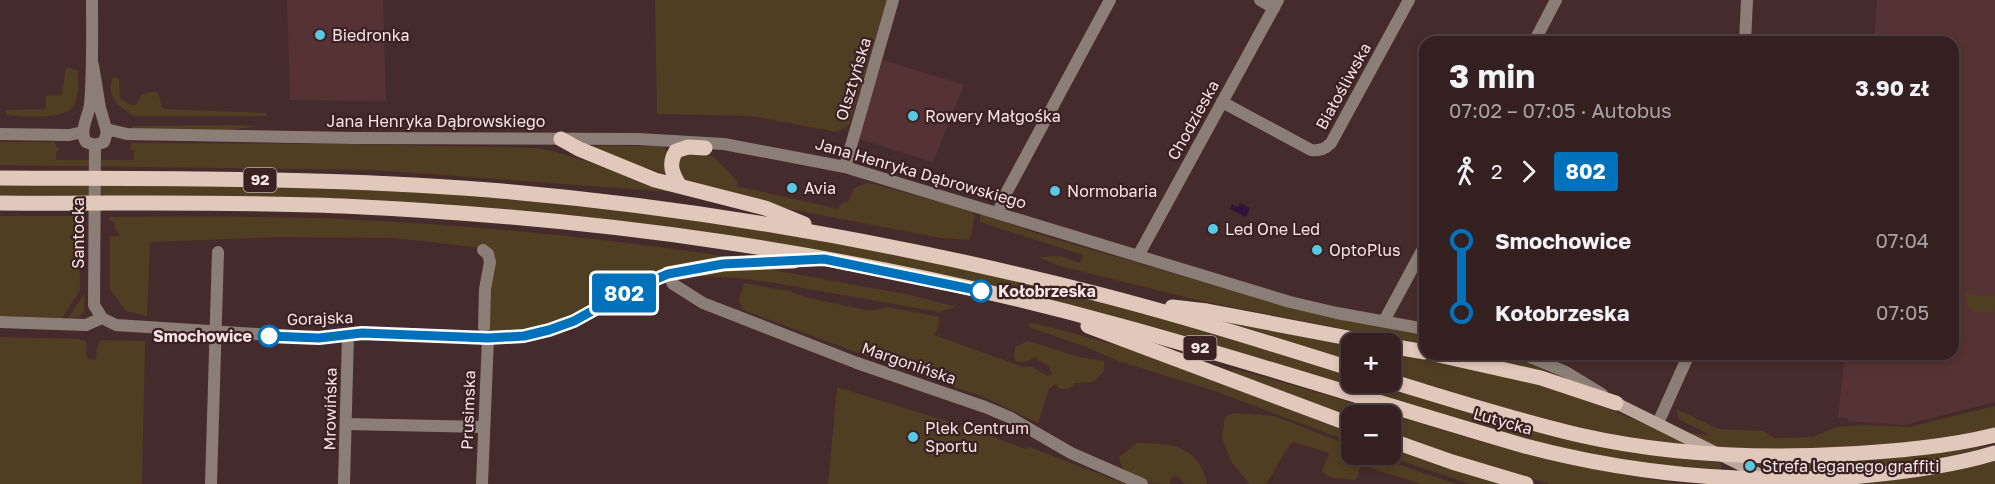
<!DOCTYPE html>
<html lang="pl">
<meta charset="utf-8">
<style>
:root{--surface:#342021;--page:#3c282a;--text:#f1f3f6;--muted:#a9a3a5;--line:#4e3e3f}
body{margin:0;font-family:"Golos Text",sans-serif;background:var(--page);color:var(--text);height:100vh;display:flex;flex-direction:column;font-size:22px;white-space:nowrap}
*{box-sizing:border-box;margin:0}
p{font-size:20px;color:var(--muted)}
.icon{flex:none;width:33px;height:33px;fill:none;stroke:currentColor;stroke-width:2;stroke-linecap:round;stroke-linejoin:round}
.map{position:relative;flex:1;overflow:hidden}
.drawer{position:absolute;left:1419px;top:36px;width:540px;height:324px;display:flex;flex-direction:column;background:var(--surface);border-radius:18px;box-shadow:0 3px 9px #0003,0 0 0 2px var(--line)}
.drawer>*{flex:none}
.badge{padding:0 12px;border-radius:4px;font-size:21px;line-height:39px}
.tools{position:absolute;left:1341px;top:333px;display:grid;gap:12px}
.tools a{display:grid;place-items:center;width:60px;height:60px;border-radius:12px;background:var(--surface);box-shadow:0 3px 9px #0003,0 0 0 2px var(--line);font-size:30px}
.map>.badge{position:absolute;translate:-50% -50%;box-shadow:0 0 0 3px #fff}
.legs{display:flex;align-items:center;gap:9px;height:66px;padding:0 30px;font-size:20px}
.legs p{margin-inline-start:auto}
.headline{display:flex;align-items:center;justify-content:space-between;height:102px;padding:0 30px}
h1{font-size:33px;font-weight:700;line-height:45px}
ul{padding:0 30px;list-style:none}
li{display:flex;align-items:center;gap:21px;height:72px;font-size:22px}
li i{display:grid;place-items:center;width:9px;height:100%;margin:0 8px;background:currentColor}
li i::after{content:'';width:15px;height:15px;margin:-8px;border:4px solid;border-radius:50%;background:var(--surface)}
li p{margin-inline-start:auto}
li:first-child i{background:linear-gradient(#0000 50%,currentColor 0)}
li:last-child i{background:linear-gradient(currentColor 50%,#0000 0)}
.map>svg:first-child{display:block}
</style>
<div class="map">
<svg width="1995" height="484" viewBox="0 0 1995 484">
<rect width="100%" height="100%" fill="#462b2c"/>
<g fill="#553234">
<path d="M 287,0 L 383,0 L 386,101 L 290,100 Z"/>
<path d="M 1877,0 L 1995,0 L 1995,402 L 1905,425 L 1848,421 L 1848,418 L 1838,417 L 1845,354 L 1953,354 L 1953,42 L 1874,42 Z"/>
<path d="M 883,60 L 964,85 L 933,162 L 859,139 Z"/>
</g>
<g fill="#4f3e21">
<path d="M 655,0 L 887,0 L 849,125 L 836,132 L 751,116 L 657,114 Z"/>
<path d="M 66,67 L 78,71 C 78,82 79,100 72,108 C 62,119 19,118 6,114 L 6,110 L 46,109 L 46,96 L 62,95 Z"/>
<path d="M 113,77 L 118,78 L 119,80 L 120,98 L 131,105 L 136,105 L 142,94 L 156,91 L 160,98 L 161,107 L 164,109 L 266,113 L 267,116 L 135,116 C 119,108 105,96 113,77 Z"/>
<path d="M 232,125 L 257,126 L 224,131 L 132,131 L 132,126 Z"/>
<path d="M 0,142 L 54,142 L 59,150 L 56,152 L 56,160 L 134,160 L 134,150 L 131,150 L 131,143 L 347,144 L 537,148 L 557,152 L 671,189 L 672,192 L 373,170 L 0,165 Z"/>
<path d="M 580,146 L 663,146 L 667,150 L 664,164 L 665,174 Z"/>
<path d="M 706,153 L 715,158 L 738,182 L 736,186 L 838,209 L 842,203 L 848,202 L 853,189 L 866,183 L 874,184 L 969,210 L 975,215 L 970,240 L 941,238 L 779,207 L 682,179 L 677,163 L 681,155 Z"/>
<path d="M 0,185 C 172,186 345,184 517,200 C 695,216 873,246 1047,288 C 1150,313 1250,345 1351,376 L 1352,382 C 1387,383 1419,398 1453,406 C 1542,429 1630,457 1721,462 L 1721,473 L 1606,458 L 1532,441 L 874,261 L 282,198 L 0,195 Z"/>
<path d="M 982,214 L 1044,236 L 1287,306 L 1425,333 L 1425,345 L 1201,301 L 1060,266 L 1038,257 L 1060,256 L 1080,263 L 1083,255 L 980,222 L 980,216 Z"/>
<path d="M 0,216 L 79,216 L 80,290 L 62,318 L 0,316 Z"/>
<path d="M 110,217 C 187,217 265,216 342,219 C 474,225 605,238 736,258 C 707,260 678,263 651,274 C 613,290 579,317 539,327 C 523,331 506,331 489,331 L 493,259 L 482,248 L 394,238 L 280,237 L 151,242 L 150,245 L 147,316 L 126,311 L 110,289 L 110,236 L 120,236 L 115,227 L 115,222 L 110,221 Z"/>
<path d="M 762,268 L 911,295 L 956,307 L 939,312 L 781,284 L 739,278 L 697,276 L 693,273 Z"/>
<path d="M 744,283 L 790,291 L 804,297 L 870,311 L 888,307 L 939,317 L 939,326 L 934,335 L 1023,367 L 1032,367 L 1048,376 L 1052,374 L 1049,367 L 1034,357 L 1029,361 L 1016,362 L 1014,356 L 1015,347 L 1028,341 L 1080,357 L 1104,361 L 1104,371 L 1093,382 L 1075,383 L 1069,389 L 1060,389 L 1055,384 L 1049,389 L 1038,423 L 984,397 L 901,369 L 743,310 L 739,300 Z"/>
<path d="M 85,293 L 84,313 L 78,317 L 68,318 Z"/>
<path d="M 1964,294 L 1995,296 L 1995,310 C 1979,318 1966,311 1964,294 Z"/>
<path d="M 1216,320 L 1351,345 L 1351,361 Z"/>
<path d="M 1027,323 L 1038,324 L 1124,347 L 1351,433 L 1351,442 L 1215,391 L 1118,361 L 1084,346 L 1031,328 Z"/>
<path d="M 0,337 L 78,339 L 86,341 L 87,359 L 96,360 L 97,346 L 101,340 L 145,341 L 142,484 L 0,484 Z"/>
<path d="M 1390,353 C 1442,362 1493,372 1544,386 C 1581,397 1616,412 1651,427 L 1651,429 L 1710,435 L 1679,419 L 1676,409 L 1719,429 L 1763,431 L 1775,438 L 1813,437 L 1836,427 L 1865,425 L 1909,427 L 1995,406 L 1995,427 C 1874,456 1723,457 1601,432 C 1530,417 1460,395 1391,373 Z"/>
<path d="M 1468,354 L 1507,354 L 1556,375 Z"/>
<path d="M 1230,368 C 1382,407 1530,467 1687,484 L 1550,484 L 1469,461 L 1391,433 L 1390,416 L 1352,416 L 1351,418 L 1235,374 Z"/>
<path d="M 837,387 L 972,429 L 1025,449 L 1030,447 L 1125,484 L 828,484 Z"/>
<path d="M 1234,413 L 1274,416 L 1351,446 L 1352,454 L 1374,455 L 1417,471 L 1457,484 L 1421,484 L 1361,465 L 1356,480 L 1332,478 L 1322,472 L 1329,453 L 1293,442 C 1280,454 1277,471 1265,484 L 1250,484 L 1232,463 L 1222,438 L 1225,416 Z"/>
<path d="M 1137,443 C 1170,443 1199,445 1207,484 L 1185,484 L 1178,477 L 1174,476 L 1171,479 L 1170,484 C 1150,484 1122,480 1119,457 Z"/>
<path d="M 1987,446 C 1920,468 1851,470 1781,474 L 1780,464 L 1908,457 Z"/>
<path d="M 1391,447 L 1500,484 L 1470,484 L 1384,455 L 1390,454 Z"/>
<path d="M 1995,458 L 1995,484 L 1865,484 L 1931,475 Z"/>
</g>
<path fill="#2e133c" d="M 1240,203 L 1250,208 L 1246,217 L 1230,209 L 1232,204 L 1238,207 Z"/>
<g fill="none" stroke-linecap="round" stroke-linejoin="round">
<g stroke="#8b7e77" stroke-width="12">
<path d="M 92,0 C 92,35 93,70 90,105 C 88,117 79,131 86,142 L 95,145 L 104,142 L 107,132 L 100,108 L 93,65"/>
<path d="M 1260,0 L 1274,8"/>
<path d="M 1534,42 L 1556,0"/>
<path d="M 1745,42 L 1747,0"/>
<path d="M 1222,102 L 1311,150 C 1320,151 1325,149 1331,143 L 1409,0"/>
<path d="M 106,129 L 127,134 L 355,138 L 638,139 L 724,144 L 845,167 L 1290,302 L 1337,313 L 1425,329"/>
<path d="M 0,134 L 69,135 L 83,132"/>
<path d="M 95,145 L 94,305 L 102,318 L 116,325 L 319,338 L 362,334 L 488,338 L 524,336 L 549,330 L 574,321 L 628,291 L 668,274 L 673,284 L 703,303 L 857,363 L 985,407 L 1009,417 L 1071,453 L 1142,484"/>
<path d="M 845,167 L 893,0"/>
<path d="M 998,213 L 1005,195 L 1110,0"/>
<path d="M 483,250 L 488,254 L 490,262 L 485,289 L 484,327"/>
<path d="M 1138,256 L 1278,0"/>
<path d="M 1384,321 L 1425,245"/>
<path d="M 0,322 L 86,325 L 102,318"/>
<path d="M 1523,354 L 1566,372 L 1602,394"/>
<path d="M 1658,423 L 1689,354"/>
<path d="M 346,424 L 484,427"/>
<path d="M 211,484 L 218,252"/>
<path d="M 344,484 L 348,335"/>
<path d="M 482,484 L 488,338"/>
</g>
<path stroke="#bca79d" stroke-width="12" d="M 1616,403 L 1767,478"/>
<g stroke="#e2c8ba" stroke-width="15">
<path d="M 561,139 L 579,149 L 655,180 L 765,208 L 804,224"/>
<path d="M 0,178 C 163,179 327,177 489,190 C 693,207 895,242 1094,293 C 1180,315 1266,342 1352,369"/>
<path d="M 680,186 C 672,174 668,164 676,151 L 688,147 L 705,148"/>
<path d="M 0,203 C 114,204 229,201 343,206 C 471,212 598,223 724,242 C 858,262 991,290 1121,326 C 1257,363 1390,407 1525,446 C 1634,475 1739,484 1851,477 C 1899,473 1949,467 1995,453"/>
<path d="M 668,274 L 723,264 L 794,261"/>
<path d="M 1172,307 L 1207,311 L 1380,344"/>
<path d="M 1088,326 L 1352,425"/>
<path d="M 1390,346 L 1425,352"/>
<path d="M 1434,354 L 1541,378 L 1616,403"/>
<path d="M 1390,381 C 1453,400 1515,420 1579,435 C 1667,455 1756,459 1846,454 C 1896,451 1946,447 1995,435"/>
<path d="M 1390,440 L 1452,462 L 1526,484"/>
</g>
</g>
<g fill="none" stroke-linecap="round" stroke-linejoin="round">
<defs>
<path id="line-1" d="M 269,336 L 319,338 L 362,333 L 488,338 L 524,336 L 549,330 L 574,321 L 628,291 L 668,274 L 723,264 L 824,259 L 981,291"/>
</defs>
<use href="#line-1" stroke="#fff" stroke-width="14"/>
<use href="#line-1" stroke="#0072bc" stroke-width="9"/>
</g>
<g fill="#58c9e3" stroke="#3c2123" stroke-width="2">
<circle cx="320" cy="35" r="6"/>
<circle cx="913" cy="116" r="6"/>
<circle cx="792" cy="188" r="6"/>
<circle cx="1055" cy="191" r="6"/>
<circle cx="1213" cy="229" r="6"/>
<circle cx="1317" cy="250" r="6"/>
<circle cx="913" cy="437" r="6"/>
<circle cx="1750" cy="466" r="6"/>
</g>
<g fill="#fff" stroke="#0072bc" stroke-width="3">
<circle cx="981" cy="291" r="10"/>
<circle cx="269" cy="336" r="10"/>
</g>
<g text-anchor="middle" stroke-width="4.5" stroke-linejoin="round" paint-order="stroke">
<g fill="#3c2123" stroke="#bfaaaa" stroke-width="1.5">
<rect x="243.5" y="168" width="33" height="24" rx="4.5"/>
<rect x="1183.5" y="336" width="33" height="24" rx="4.5"/>
</g>
<g font-size="15" font-weight="bold" fill="#f7e4e4">
<text x="260" y="185">92</text>
<text x="1200" y="353">92</text>
</g>
<g font-size="16" fill="#f7e4e4" stroke="#3c2123" text-anchor="start">
<text x="332" y="41">Biedronka</text>
<text x="925" y="122">Rowery Małgośka</text>
<text x="804" y="194">Avia</text>
<text x="1067" y="197">Normobaria</text>
<text x="1225" y="235">Led One Led</text>
<text x="1329" y="256">OptoPlus</text>
<text x="925" y="434">Plek Centrum<tspan x="925" dy="18">Sportu</tspan></text>
<text x="1762" y="472">Strefa leganego graffiti</text>
</g>
<g font-size="16" fill="#f7e4e4" stroke="#3c2123">
<text transform="translate(853 79) rotate(-73)" y="6">Olsztyńska</text>
<text transform="translate(1343 86) rotate(-61)" y="6">Białośliwska</text>
<text transform="translate(1193 120) rotate(-61)" y="6">Chodzieska</text>
<text x="436" y="127">Jana Henryka Dąbrowskiego</text>
<text transform="translate(921 173) rotate(16)" y="6">Jana Henryka Dąbrowskiego</text>
<text transform="translate(78 233) rotate(-90)" y="6">Santocka</text>
<text transform="translate(320 318) rotate(-2)" y="6">Gorajska</text>
<text transform="translate(909 363) rotate(19)" y="6">Margonińska</text>
<text transform="translate(330 409) rotate(-89)" y="6">Mrowińska</text>
<text transform="translate(468 410) rotate(-88)" y="6">Prusimska</text>
<text transform="translate(1503 421) rotate(16)" y="6">Lutycka</text>
</g>
<g font-size="16" font-weight="bold" fill="#f7e4e4" stroke="#3c2123" text-anchor="start">
<text x="998" y="297">Kołobrzeska</text>
<text x="252" y="342" text-anchor="end">Smochowice</text>
</g>
</g>
</svg>
<div class="tools">
<a>+</a>
<a>−</a>
</div>
<b class="badge" style="left:624px;top:293px;background:#0072bc;color:#fff">802</b>
<section class="drawer">
<div class="headline"><div><h1>3 min</h1><p>07:02 – 07:05 · Autobus</p></div><b>3.90 zł</b></div>
<div class="legs"><svg class="icon" aria-label="walk" viewBox="0 0 24 24"><circle cx="13" cy="4" r="2"/><path d="M13 8l-2 6 4 7M11 14l-3 7M7 12l3-4h3l4 4"/></svg>2<svg class="icon" aria-label="forward" viewBox="0 0 24 24"><path d="M9 5l7 7-7 7"/></svg><b class="badge" style="background:#0072bc;color:#fff">802</b></div>
<ul>
<li><i style="color:#0072bc"></i><b>Smochowice</b><p>07:04</p></li>
<li><i style="color:#0072bc"></i><b>Kołobrzeska</b><p>07:05</p></li>
</ul>
</section>
</div>
